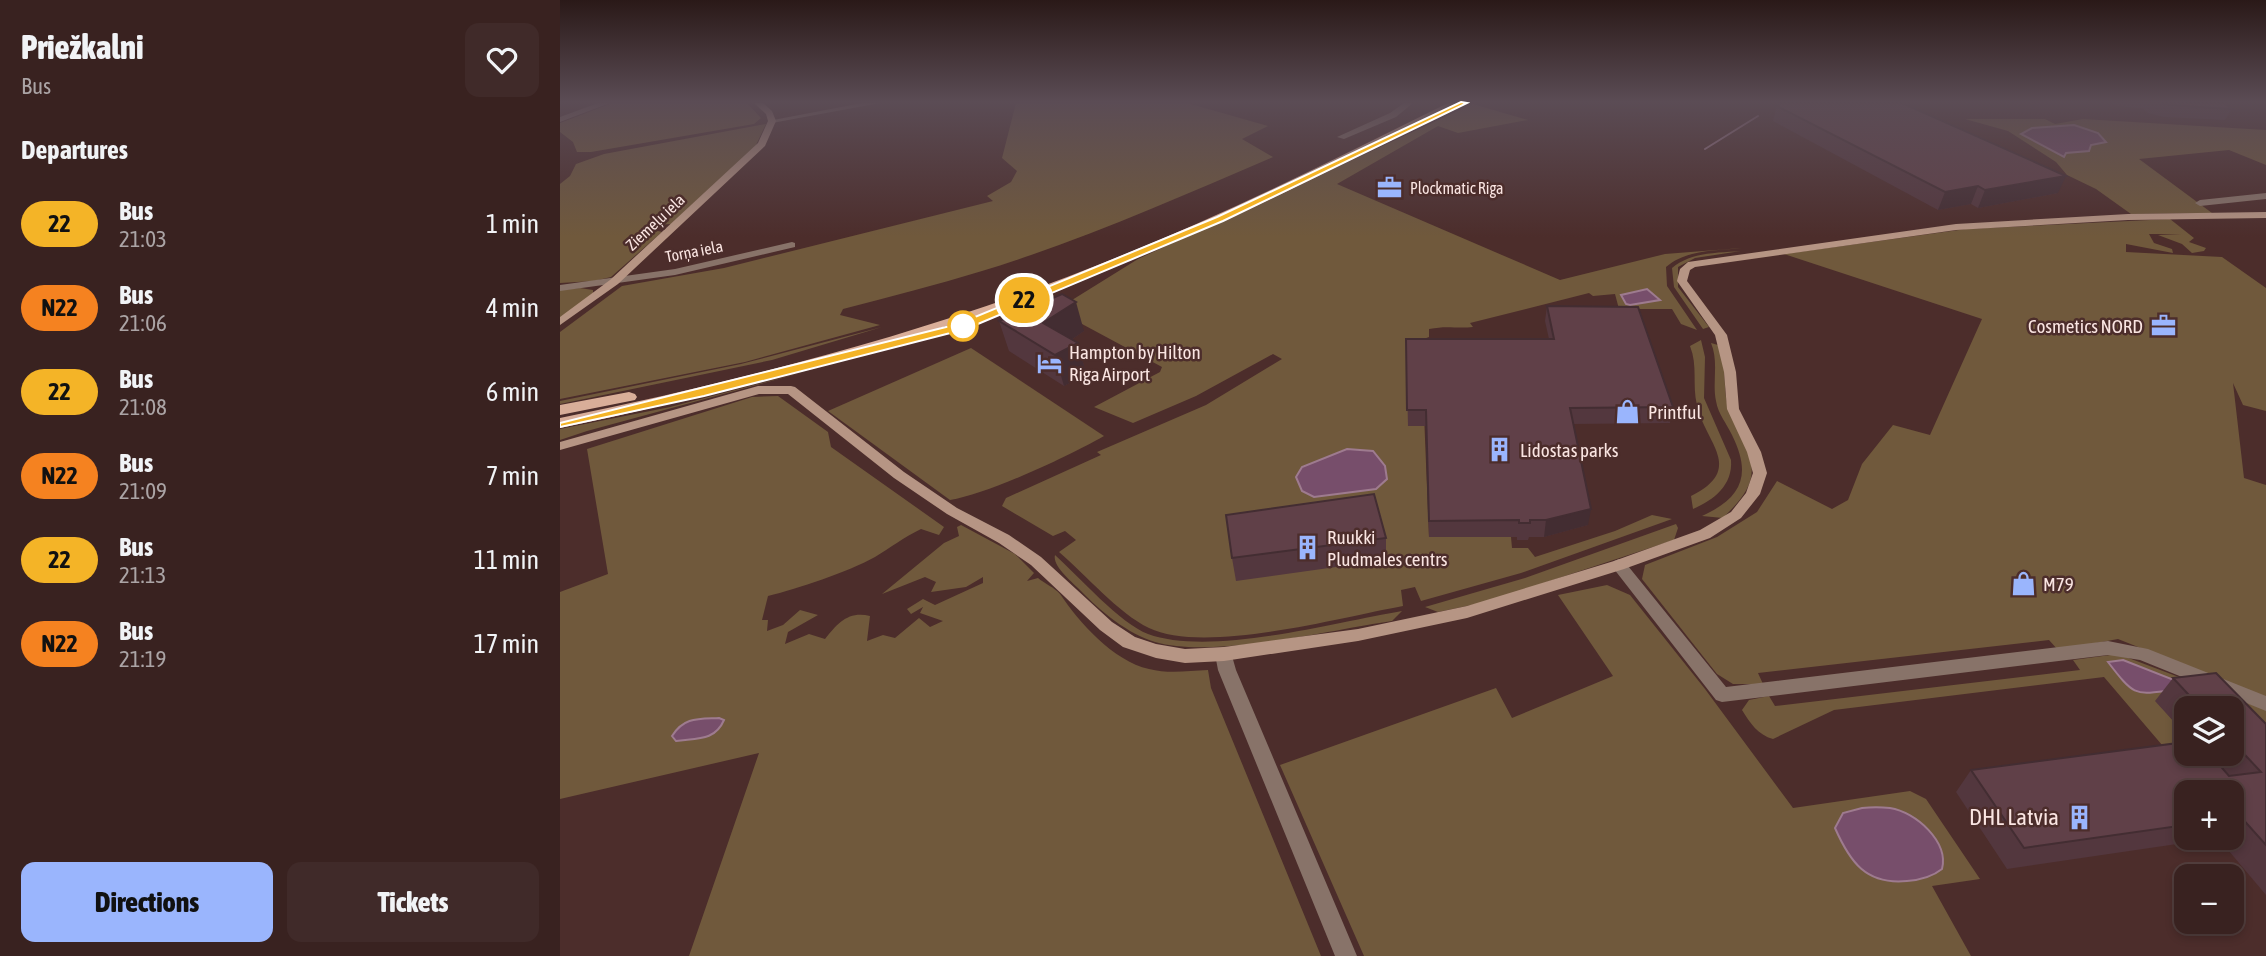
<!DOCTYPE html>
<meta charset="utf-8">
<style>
:root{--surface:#392220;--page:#402a29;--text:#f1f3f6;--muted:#aba4a5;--line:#533f3e;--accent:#9ab5fd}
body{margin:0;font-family:"Asap Condensed",sans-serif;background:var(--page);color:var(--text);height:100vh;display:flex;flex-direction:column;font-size:26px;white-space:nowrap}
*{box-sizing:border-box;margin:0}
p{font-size:23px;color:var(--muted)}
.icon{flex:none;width:38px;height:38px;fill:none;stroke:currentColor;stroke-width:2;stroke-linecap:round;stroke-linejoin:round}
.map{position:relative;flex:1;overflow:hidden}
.sheet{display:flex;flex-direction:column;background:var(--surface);width:560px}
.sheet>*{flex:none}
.badge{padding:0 14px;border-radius:23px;font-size:24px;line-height:46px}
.tools{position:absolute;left:1614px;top:696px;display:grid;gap:14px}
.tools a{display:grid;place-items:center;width:70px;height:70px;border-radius:14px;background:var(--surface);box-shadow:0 4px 10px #0003,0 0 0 2px var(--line);font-size:35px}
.map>.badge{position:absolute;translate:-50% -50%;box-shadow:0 0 0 4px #fff}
h2{padding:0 21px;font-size:26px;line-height:63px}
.round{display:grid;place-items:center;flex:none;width:74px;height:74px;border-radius:14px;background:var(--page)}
.overview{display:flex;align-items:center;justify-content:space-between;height:119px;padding:0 21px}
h1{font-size:33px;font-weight:800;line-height:52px}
.primary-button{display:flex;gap:14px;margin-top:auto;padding:14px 21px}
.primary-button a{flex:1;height:80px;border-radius:14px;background:var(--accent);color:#111;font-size:28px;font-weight:800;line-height:80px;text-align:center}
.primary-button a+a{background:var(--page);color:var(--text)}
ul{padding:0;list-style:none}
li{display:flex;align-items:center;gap:21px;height:84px;padding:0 21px}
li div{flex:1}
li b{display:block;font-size:26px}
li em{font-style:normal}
li .badge{min-width:77px;font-weight:700;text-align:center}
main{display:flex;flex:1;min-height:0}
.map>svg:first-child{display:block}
</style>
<main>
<section class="sheet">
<div class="overview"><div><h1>Priežkalni</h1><p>Bus</p></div><a class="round"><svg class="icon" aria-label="heart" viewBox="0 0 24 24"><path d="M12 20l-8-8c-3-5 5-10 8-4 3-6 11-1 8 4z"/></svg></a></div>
<h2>Departures</h2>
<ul>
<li><span class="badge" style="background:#f4b427;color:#111">22</span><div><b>Bus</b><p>21:03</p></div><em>1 min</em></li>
<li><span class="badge" style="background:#f58220;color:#111">N22</span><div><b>Bus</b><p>21:06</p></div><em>4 min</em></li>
<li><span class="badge" style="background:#f4b427;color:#111">22</span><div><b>Bus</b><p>21:08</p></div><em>6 min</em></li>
<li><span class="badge" style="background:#f58220;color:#111">N22</span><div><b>Bus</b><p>21:09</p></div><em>7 min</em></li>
<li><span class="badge" style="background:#f4b427;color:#111">22</span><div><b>Bus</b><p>21:13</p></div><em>11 min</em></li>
<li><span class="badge" style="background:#f58220;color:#111">N22</span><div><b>Bus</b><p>21:19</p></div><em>17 min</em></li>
</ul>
<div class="primary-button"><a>Directions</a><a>Tickets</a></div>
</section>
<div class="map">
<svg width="1706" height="956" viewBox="0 0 1706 956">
<rect width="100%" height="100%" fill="#4c2d2b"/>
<g fill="#70593c" fill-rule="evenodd">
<path d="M 52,103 L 187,103 L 201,118 L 194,124 L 31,152 L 17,152 L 13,142 L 0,132 L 0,123 Z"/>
<path d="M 456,103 L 627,103 L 708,126 L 682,139 L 713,157 C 617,198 521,241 422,271 C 376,285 329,297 283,309 L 280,315 L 320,325 L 185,362 L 0,399 L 0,332 L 62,286 L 164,268 L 433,201 L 427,196 L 451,182 L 457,171 L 442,158 Z"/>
<path d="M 913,104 L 968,120 L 898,133 L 878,126 L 777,184 L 1000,280 L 1105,254 L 1182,248 C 1156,251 1127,249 1106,267 L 1107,286 L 1137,330 L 1121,324 L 1112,309 L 1059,309 L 1055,294 L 1033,296 L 1029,293 L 910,323 L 913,327 C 895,329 889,325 869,329 L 869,337 L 861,340 L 869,537 L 951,537 L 952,548 L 968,548 L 975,557 L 1055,531 L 1092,515 L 1112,519 L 961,573 L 861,601 L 855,587 L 841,590 L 843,606 C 782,617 644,655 589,628 C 558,613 526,575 499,552 L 516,540 L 505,531 L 493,536 L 442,506 L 446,498 L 541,455 L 537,452 L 646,405 L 722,359 L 713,354 L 636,396 L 573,423 L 534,407 L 600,372 L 602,367 L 496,310 L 578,259 Z"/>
<path d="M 1405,119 L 1485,119 L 1495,124 L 1523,119 L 1706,130 L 1706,165 L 1669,150 L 1579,159 L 1652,213 L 1571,214 L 1536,189 L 1507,175 L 1496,162 L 1448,131 ZM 1514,125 L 1538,133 L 1541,139 L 1530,145 L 1529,151 L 1506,153 L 1504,157 L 1461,133 L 1472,128 Z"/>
<path d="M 206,124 L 195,147 L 111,224 L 98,225 L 94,230 L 102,232 L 51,277 L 34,281 L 0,283 L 0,184 L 10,176 L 16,164 L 44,154 Z"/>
<path d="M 1610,219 L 1634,238 L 1629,242 L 1646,248 L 1644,251 L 1632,253 L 1622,244 L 1598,235 L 1621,234 L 1589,234 L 1594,243 L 1612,249 L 1613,253 L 1566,244 L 1566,252 L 1662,257 L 1706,288 L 1706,411 L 1683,405 L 1673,383 L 1684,478 L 1706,485 L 1706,698 L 1558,639 L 1498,650 L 1489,640 L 1198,673 L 1203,684 L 1173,684 L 1157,674 L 1082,579 L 1085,565 L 1157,537 L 1197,512 L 1217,481 L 1272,509 L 1288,500 L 1302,464 L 1333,425 L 1370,435 L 1422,319 L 1224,254 L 1406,229 Z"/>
<path d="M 1181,251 L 1135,258 L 1118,267 L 1118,287 L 1149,327 L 1143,329 L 1114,287 L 1112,268 C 1131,252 1157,253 1181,251 Z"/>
<path d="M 20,288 L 33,290 L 33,294 L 0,318 L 0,290 Z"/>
<path d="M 322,327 L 212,360 L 0,404 L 0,401 L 181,364 Z"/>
<path d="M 1141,340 L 1145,357 L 1144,398 L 1171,460 C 1173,485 1154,500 1133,509 L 1131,496 C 1186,469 1145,443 1137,405 C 1132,385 1138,366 1130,346 Z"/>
<path d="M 1151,343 L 1158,345 C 1167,364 1163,383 1167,403 C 1169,414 1175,423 1180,433 C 1201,473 1193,488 1163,518 L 1142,516 C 1182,498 1192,475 1172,435 C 1167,424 1158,414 1156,401 C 1152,382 1159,362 1151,343 Z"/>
<path d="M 411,348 L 544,436 C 509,456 428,494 390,500 L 268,411 Z"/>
<path d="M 248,371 L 27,431 L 0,440 L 0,429 L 110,407 Z"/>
<path d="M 218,396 L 268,432 L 271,447 L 384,527 L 379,535 L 361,529 C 344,537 330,548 315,557 C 288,572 237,589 208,596 L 202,620 L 208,620 L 207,631 L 223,625 L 240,610 L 258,615 L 228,632 L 225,644 L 249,634 L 265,639 C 278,623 288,611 310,616 L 307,641 L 323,635 L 335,638 L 359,618 L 370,627 L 383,621 L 360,613 L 363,607 L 351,614 L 347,609 L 363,599 L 375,605 L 423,583 L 423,577 L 406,587 L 371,592 L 376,582 L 365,577 L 322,594 L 384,543 L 399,536 L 397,527 L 401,525 L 455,554 L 474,573 L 467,581 L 478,578 C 484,583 495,588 500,594 C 519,622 553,661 589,669 C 608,674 628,671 648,670 L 651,688 L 761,956 L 129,956 L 199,753 L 0,799 L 0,592 L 48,574 L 27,449 L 192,397 Z"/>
<path d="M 1116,524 L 1118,528 L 1114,540 L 926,602 L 878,612 L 865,607 L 965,578 Z"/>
<path d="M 495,555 C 518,576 561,624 588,634 C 651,657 776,622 842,611 L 832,621 C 769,630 654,659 595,642 C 568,634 540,611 521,591 C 512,582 492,566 495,555 Z"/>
<path d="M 1047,585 L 1070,595 L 1145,689 L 1233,808 L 1350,791 L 1366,799 L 1420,879 L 1372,886 L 1411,956 L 804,956 L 720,765 L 936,688 L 952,718 L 1053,676 L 998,595 Z"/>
<path d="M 1558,654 L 1706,710 L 1706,727 L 1671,709 L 1596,701 L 1626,735 L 1626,754 L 1671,793 L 1643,793 L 1544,677 L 1274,710 L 1213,739 C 1198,735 1190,723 1182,710 L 1189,700 L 1209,696 L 1215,706 L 1520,670 L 1513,660 Z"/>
</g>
<g fill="#774e6b" stroke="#9e7b8f" stroke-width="2">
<path d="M 1514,125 L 1538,133 L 1546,142 L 1531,145 L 1529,151 L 1506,153 L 1504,157 L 1461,134 L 1472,128 Z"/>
<path d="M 1087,289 L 1100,300 L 1070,305 L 1066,304 L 1061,295 Z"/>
<path d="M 787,449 L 813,451 L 825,466 L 827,479 L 816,489 L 754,497 L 742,491 L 736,477 L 742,467 Z"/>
<path d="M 1563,660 L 1614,680 L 1621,689 C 1575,694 1577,700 1548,662 Z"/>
<path d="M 159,718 L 164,720 C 155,741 137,738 116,741 L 112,736 C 124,717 138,719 159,718 Z"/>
<path d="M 1302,808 C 1311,807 1321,807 1330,808 C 1356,812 1389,842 1382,869 C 1372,877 1360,880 1347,881 C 1306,885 1290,862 1275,828 L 1283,813 Z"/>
</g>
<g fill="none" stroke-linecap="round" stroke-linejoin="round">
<path stroke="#9e7b8f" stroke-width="2" d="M 1145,149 L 1198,116"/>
<g fill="#887369" fill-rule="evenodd">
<path d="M 38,103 L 50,103 L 0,122 L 0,117 Z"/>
<path d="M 302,103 L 320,103 L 212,123 L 208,121 Z"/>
<path d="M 844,103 L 853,103 L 836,117 L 784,139 L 777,137 L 830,113 Z"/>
<path d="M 1706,193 L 1706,199 L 1640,206 L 1635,203 L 1640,200 Z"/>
<path d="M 232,242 L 235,243 L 235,247 L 115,275 L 0,291 L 0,285 L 115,269 Z"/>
<path d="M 1059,559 L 1064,561 L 1166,687 L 1548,641 L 1588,649 L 1706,696 L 1706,711 L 1580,660 L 1548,655 L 1162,702 L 1156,700 L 1054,569 L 1051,565 L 1054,561 Z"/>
<path d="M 664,647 L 670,649 L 676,670 L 797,956 L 775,956 L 658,670 L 655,654 L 658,649 Z"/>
</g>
<g fill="#b69584" fill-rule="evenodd">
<path d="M 194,103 L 203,103 L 212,111 L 216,121 L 205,146 L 58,284 L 0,325 L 0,317 L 50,280 L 198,143 L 208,121 L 206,114 Z"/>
<path d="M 1706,212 L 1706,218 L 1568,220 L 1396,230 L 1135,267 L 1130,270 L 1127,281 L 1167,335 L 1176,372 L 1179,409 L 1201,452 L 1207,473 L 1200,494 L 1181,518 L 1150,538 L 1064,569 L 907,618 L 798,641 L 664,661 L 625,663 L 596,658 L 563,647 L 540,630 L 471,565 L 439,543 L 387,514 L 334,478 L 228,394 L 199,394 L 0,450 L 0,442 L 198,386 L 231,386 L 235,387 L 344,472 L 397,508 L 449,535 L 481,557 L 552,622 L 575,637 L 596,644 L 625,649 L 664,647 L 798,629 L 907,606 L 1054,561 L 1140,530 L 1171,512 L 1186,493 L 1193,473 L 1187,452 L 1167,409 L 1164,372 L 1155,335 L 1117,281 L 1120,269 L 1128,262 L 1396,224 L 1568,214 Z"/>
</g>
<g fill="#d9ae99" fill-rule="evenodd">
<path d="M 888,103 L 900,103 C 887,113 869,120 854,128 C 819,145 785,163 750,180 C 511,297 260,373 0,428 L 0,418 C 190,379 378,330 558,257 C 671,212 779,157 888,103 Z"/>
<path d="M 69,392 L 75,394 L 77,397 L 75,400 L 0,415 L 0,405 Z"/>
</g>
</g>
<g fill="#53373e" fill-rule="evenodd">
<path d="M 1553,103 L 1664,103 L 1672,109 L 1665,120 L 1604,117 L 1588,113 L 1582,108 L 1555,106 Z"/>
<path d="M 1217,106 L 1498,193 L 1418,208 L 1411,204 L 1378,210 L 1213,121 Z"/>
<path d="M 987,306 L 1113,407 L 1110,423 L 1013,424 L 1028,525 L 984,537 L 969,537 L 968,540 L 957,540 L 957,537 L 869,537 L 866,426 L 848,426 L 846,339 L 989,339 L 985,321 Z"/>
<path d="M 439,321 L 524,331 L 511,340 L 518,343 L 526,374 L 504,386 L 449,351 Z"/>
<path d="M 826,538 L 826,560 L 676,581 L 672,558 Z"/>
<path d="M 1613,678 L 1706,724 L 1706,895 L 1658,838 L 1447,869 L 1396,792 L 1411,770 L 1626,754 L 1671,754 L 1671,709 L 1626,709 L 1626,735 L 1595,701 ZM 1626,793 L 1671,793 L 1671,838 L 1626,838 Z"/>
</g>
<g fill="#432d32">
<path d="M 1506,176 L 1498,193 L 1418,208 L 1425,190 Z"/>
<path d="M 1418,186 L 1411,204 L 1378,210 L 1385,192 Z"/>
<path d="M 516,302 L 524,331 L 492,353 L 483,323 Z"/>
<path d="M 518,343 L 526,374 L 504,386 L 495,355 Z"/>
<path d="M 1031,509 L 1028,525 L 984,537 L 986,520 Z"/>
</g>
<g fill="#604048" stroke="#432d32" stroke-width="2">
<path d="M 1221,103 L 1342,103 L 1506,176 L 1425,190 L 1418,186 L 1385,192 L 1217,106 Z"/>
<path d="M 1601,103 L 1664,103 L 1672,109 L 1610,105 Z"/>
<path d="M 502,294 L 516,302 L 483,323 L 518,343 L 495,355 L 439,321 Z"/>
<path d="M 987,306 L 1078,307 L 1113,407 L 1010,408 L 1031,509 L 986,520 L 970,520 L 970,523 L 959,523 L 959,520 L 869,521 L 866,410 L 847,410 L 846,339 L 994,339 Z"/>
<path d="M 814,494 L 826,538 L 672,558 L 666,515 Z"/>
<path d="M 1656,673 L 1706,724 L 1706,845 L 1681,817 L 1671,818 L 1671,793 L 1626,793 L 1626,825 L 1464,848 L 1411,770 L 1626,742 L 1626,754 L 1650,754 L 1669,776 L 1701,772 L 1671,740 L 1671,709 L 1642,709 L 1613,678 Z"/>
</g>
<linearGradient id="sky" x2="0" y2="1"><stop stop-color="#2a1918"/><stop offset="0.43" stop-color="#5b4c55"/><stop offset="1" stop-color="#5b4c55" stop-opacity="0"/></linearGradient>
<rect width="1706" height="237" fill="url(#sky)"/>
<path fill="#f4b427" stroke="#fff" stroke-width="2" d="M 901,102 L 907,103 L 663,221 L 406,329 L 144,396 L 0,427 L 0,423 L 398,324 L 657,217 Z"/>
<defs>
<symbol id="office-bare" viewBox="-9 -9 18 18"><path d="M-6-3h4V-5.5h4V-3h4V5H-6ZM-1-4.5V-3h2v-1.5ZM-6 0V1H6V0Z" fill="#9ab5fd" stroke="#4c2d2b" stroke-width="2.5" paint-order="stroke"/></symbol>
<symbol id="hotel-bare" viewBox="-9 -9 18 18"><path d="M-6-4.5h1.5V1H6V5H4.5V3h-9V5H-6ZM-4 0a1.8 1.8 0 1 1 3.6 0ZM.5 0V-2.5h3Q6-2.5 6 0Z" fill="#9ab5fd" stroke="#4c2d2b" stroke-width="2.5" paint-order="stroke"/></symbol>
<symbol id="shop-bare" viewBox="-9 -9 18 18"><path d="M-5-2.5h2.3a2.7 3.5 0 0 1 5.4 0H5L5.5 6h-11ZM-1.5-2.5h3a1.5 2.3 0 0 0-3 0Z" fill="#9ab5fd" stroke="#4c2d2b" stroke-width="2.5" paint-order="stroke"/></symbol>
<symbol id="building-bare" viewBox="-9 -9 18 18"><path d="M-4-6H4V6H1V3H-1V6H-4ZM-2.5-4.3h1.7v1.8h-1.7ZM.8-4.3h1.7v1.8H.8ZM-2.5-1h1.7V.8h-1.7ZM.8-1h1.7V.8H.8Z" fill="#9ab5fd" stroke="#4c2d2b" stroke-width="2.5" paint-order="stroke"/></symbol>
</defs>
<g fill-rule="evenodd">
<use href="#office-bare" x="812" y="170" width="35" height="35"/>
<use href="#office-bare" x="1586" y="308" width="35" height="35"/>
<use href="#hotel-bare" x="472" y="346" width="35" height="35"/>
<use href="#shop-bare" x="1050" y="394" width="35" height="35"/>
<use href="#building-bare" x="922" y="432" width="35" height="35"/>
<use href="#building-bare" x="730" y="530" width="35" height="35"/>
<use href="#shop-bare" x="1446" y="566" width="35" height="35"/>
<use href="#building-bare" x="1502" y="800" width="35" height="35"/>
</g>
<circle fill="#fff" stroke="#f4b427" stroke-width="3.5" cx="403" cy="326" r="14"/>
<g text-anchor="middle" stroke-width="5" stroke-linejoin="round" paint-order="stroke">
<g font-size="16" fill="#fae5e2" stroke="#4c2d2b" text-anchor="start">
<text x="850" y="194">Plockmatic Riga</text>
</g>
<g font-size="16" fill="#fae5e2" stroke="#4c2d2b">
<text transform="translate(95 222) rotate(-43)" y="6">Ziemeļu iela</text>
<text transform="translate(134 251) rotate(-11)" y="6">Torņa iela</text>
</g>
<g font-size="19" fill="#fae5e2" stroke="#4c2d2b" text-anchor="start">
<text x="1583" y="333" text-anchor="end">Cosmetics NORD</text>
<text x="509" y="359">Hampton by Hilton<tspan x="509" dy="22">Riga Airport</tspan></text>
<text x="1088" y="419">Printful</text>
<text x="960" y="457">Lidostas parks</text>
<text x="767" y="544">Ruukki<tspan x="767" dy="22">Pludmales centrs</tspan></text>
<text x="1483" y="591">M79</text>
</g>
<g font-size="23" fill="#fae5e2" stroke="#4c2d2b" text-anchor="end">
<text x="1499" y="825">DHL Latvia</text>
</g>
</g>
</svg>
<div class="tools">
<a><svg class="icon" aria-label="layers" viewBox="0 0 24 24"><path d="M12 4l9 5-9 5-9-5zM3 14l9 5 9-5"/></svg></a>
<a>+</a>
<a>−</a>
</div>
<b class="badge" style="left:464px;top:300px;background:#f4b427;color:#111">22</b>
</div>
</main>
